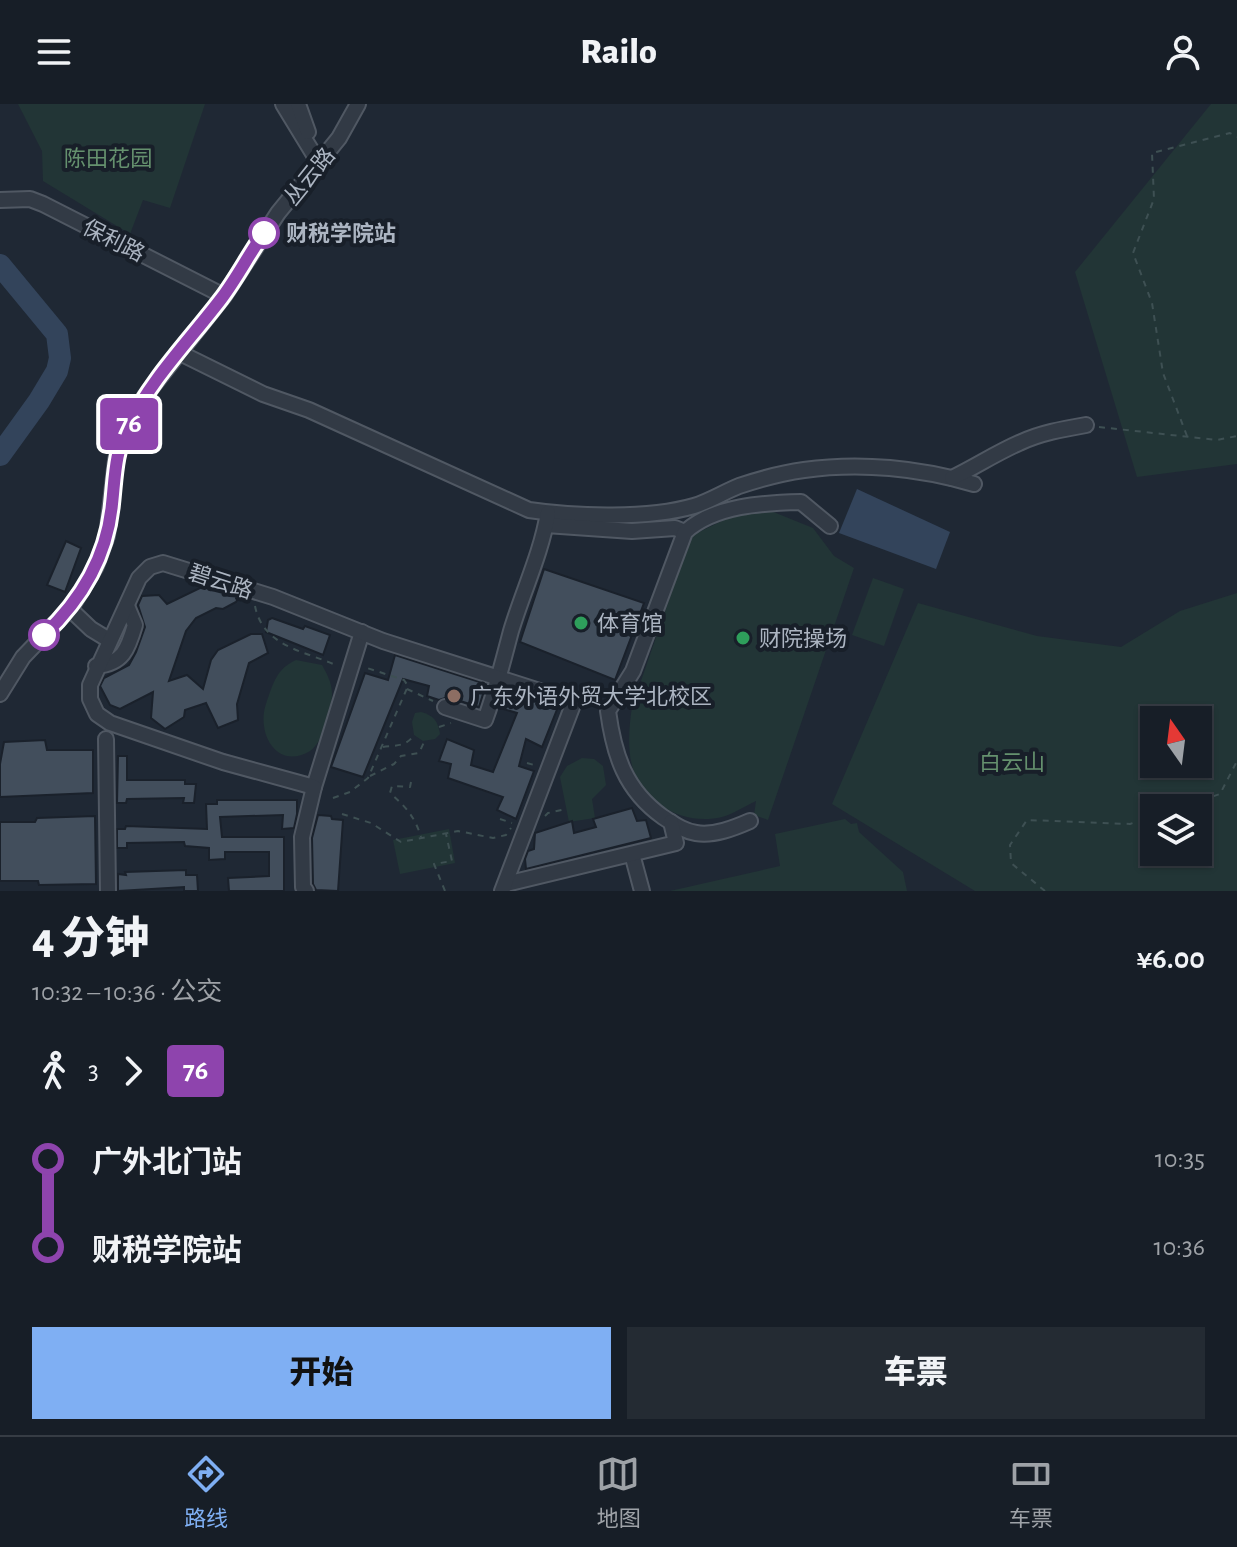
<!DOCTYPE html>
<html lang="zh">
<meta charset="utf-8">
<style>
:root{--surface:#171e27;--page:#242b33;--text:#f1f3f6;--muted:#9ea2a7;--line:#363c44;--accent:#7faff3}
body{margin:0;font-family:"Alegreya Sans","Noto Sans SC",sans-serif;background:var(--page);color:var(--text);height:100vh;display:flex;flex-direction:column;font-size:30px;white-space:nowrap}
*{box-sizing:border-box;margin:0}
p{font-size:26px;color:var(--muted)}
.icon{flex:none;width:44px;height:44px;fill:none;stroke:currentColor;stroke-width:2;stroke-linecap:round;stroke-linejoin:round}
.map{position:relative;height:787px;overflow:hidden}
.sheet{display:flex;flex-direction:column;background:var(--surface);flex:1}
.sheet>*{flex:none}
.badge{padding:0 16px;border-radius:6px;font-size:28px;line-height:52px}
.needle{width:52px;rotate:346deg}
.fabs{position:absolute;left:1140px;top:602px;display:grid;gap:16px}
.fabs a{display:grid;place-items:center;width:72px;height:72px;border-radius:0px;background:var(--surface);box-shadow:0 2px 6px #0004,0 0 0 2px var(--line);font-size:40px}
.map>.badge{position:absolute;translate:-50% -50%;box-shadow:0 0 0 4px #fff}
.legs{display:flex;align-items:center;gap:12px;height:88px;padding:0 32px;font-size:26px}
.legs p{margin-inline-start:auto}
.head{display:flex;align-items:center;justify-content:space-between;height:136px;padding:0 32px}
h1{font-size:44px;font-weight:800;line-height:60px}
.primary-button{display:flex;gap:16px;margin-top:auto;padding:16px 32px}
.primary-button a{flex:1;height:92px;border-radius:0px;background:var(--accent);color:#111;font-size:32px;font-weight:800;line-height:92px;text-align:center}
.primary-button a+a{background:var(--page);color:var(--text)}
ul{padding:0 32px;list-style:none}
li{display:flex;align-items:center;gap:28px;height:88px;font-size:30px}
li i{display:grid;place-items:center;width:12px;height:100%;margin:0 10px;background:currentColor}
li i::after{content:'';width:20px;height:20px;margin:-10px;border:6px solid;border-radius:50%;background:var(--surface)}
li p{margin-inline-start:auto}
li:first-child i{background:linear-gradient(#0000 50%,currentColor 0)}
li:last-child i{background:linear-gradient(currentColor 50%,#0000 0)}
header{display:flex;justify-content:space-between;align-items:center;height:104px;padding:0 32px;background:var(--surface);font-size:36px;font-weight:800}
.dock{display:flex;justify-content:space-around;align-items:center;height:112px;border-top:2px solid var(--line);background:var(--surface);font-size:22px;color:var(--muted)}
.dock a{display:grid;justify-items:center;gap:4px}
.dock .active{color:var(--accent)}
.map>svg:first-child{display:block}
</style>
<header><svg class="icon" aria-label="menu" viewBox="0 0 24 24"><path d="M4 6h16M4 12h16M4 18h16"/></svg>Railo<svg class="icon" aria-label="person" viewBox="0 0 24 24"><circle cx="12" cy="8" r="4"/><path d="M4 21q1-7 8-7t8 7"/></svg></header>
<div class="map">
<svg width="1237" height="787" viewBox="0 0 1237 787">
<rect width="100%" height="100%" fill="#1f2834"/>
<g fill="#223536" fill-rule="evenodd">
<path d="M 18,0 L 205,0 L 170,104 L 143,96 L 130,130 L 43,77 L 42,47 Z"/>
<path d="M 1211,0 L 1237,0 L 1237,360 L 1137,373 L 1075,168 Z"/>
<path d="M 771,407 L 813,424 L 834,452 L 854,464 L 768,716 L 754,711 L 756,697 C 745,702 733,710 722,713 C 685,722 645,701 633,665 C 627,646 629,622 632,603 L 691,432 L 732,412 Z"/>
<path d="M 873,474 L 904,485 L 884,542 L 852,531 Z"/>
<path d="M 1237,489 L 1237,787 L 975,787 L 832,700 L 918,499 L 1037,532 L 1121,543 L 1180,507 ZM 1154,616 L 1198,616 L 1198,660 L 1154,660 ZM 1154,704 L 1198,704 L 1198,748 L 1154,748 Z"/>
<path d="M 296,556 L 322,561 C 327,570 332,579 332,590 C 332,605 323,639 310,647 C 277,667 256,629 266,600 C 273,580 276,565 296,556 Z"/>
<path d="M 421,608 C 433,611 438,617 440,630 L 435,635 L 423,637 L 414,631 L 412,618 L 415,609 Z"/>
<path d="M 582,654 L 594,655 L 603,662 L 606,681 L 592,695 L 595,714 L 569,718 L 560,673 L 567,662 Z"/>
<path d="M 845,715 L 851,720 L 857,719 L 859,728 L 903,768 L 907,787 L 670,787 L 780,762 L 775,730 Z"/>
<path d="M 449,725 L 455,759 L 400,770 L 393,736 Z"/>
</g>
<path fill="#33445b" d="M 857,385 L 950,428 L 936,465 L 839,429 Z"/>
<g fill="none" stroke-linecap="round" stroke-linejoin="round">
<path stroke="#33445b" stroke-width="22" d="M 0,161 L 57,230 L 60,254 L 57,267 L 39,297 L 0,351"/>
</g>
<g fill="#424e5c" stroke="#1a212b" stroke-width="2">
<path d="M 66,437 L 81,444 L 65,488 L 47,481 Z"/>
<path d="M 544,465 L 644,499 L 615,576 L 520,538 Z"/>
<path d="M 204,482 L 239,493 L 236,498 L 223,505 L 216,504 L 196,514 L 186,527 L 169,577 L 187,571 L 203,585 L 211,556 L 218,546 L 251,530 L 262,530 L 268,549 L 249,559 L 237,600 L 238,616 L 218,624 L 206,599 L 185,606 L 184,613 L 165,625 L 151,614 L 153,588 L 120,605 L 110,601 L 100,582 L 104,574 L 129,561 L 136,548 L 145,523 L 138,501 L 142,492 L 159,491 L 167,500 Z"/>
<path d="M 272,514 L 303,525 L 305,522 L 330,531 L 323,551 L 266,528 L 268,516 Z"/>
<path d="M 395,551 L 486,580 L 479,603 L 448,593 L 439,596 L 427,592 L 429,582 L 403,575 L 363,673 L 331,663 L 365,569 L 388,576 Z"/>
<path d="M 505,587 L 558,603 L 542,643 L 526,635 L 519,662 L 534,667 L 516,715 L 497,706 L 503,693 L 448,674 L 451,660 L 439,657 L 447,635 L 474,646 L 471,661 L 493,668 L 517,609 L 500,604 Z"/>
<path d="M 45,636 L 47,646 L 93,646 L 93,689 L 0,693 L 0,660 L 4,638 Z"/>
<path d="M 118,652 L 127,652 L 127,676 L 185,676 L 185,680 L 196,680 L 194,699 L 183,699 L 184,694 L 127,695 L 126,699 L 117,699 Z"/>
<path d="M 217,696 L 297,696 L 297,710 L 294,724 L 282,725 L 283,711 L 220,713 L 222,733 L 284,733 L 284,787 L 229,787 L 228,774 L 269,772 L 269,748 L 225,748 L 225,755 L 209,756 L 209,744 L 185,742 L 184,738 L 127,739 L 127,744 L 117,744 L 117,725 L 125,725 L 126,722 L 207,725 L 206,700 L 217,700 Z"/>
<path d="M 632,704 L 637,717 L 646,716 L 651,734 L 526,765 L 525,755 L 528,747 L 534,745 L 535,729 L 572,717 L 574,729 L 596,723 L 593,715 Z"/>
<path d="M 318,711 L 331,712 L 332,715 L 343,716 L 338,787 L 316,786 L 313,780 L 312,734 Z"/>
<path d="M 95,712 L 96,780 L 39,781 L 38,777 L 0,777 L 0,718 L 35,718 L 37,714 Z"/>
<path d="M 186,766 L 186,771 L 197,771 L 198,787 L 184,787 L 184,783 L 118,787 L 118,770 L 126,771 L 125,768 Z"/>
</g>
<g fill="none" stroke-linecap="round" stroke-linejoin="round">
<defs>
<g id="minor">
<path d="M 283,0 L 319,59"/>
<path d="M 298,0 L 308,28"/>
<path d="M 0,96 L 30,95 L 43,100 L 224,192"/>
<path d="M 178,248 L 263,290 L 309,306 L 529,406 C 576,413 649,415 694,402 C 710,397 724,388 739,382 C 760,375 782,369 804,366 C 860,358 920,364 974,380"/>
<path d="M 952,374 C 975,363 996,349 1019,339 C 1040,329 1063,325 1086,321"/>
<path d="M 546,421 L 632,427 L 675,424 L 685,428"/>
<path d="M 70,505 L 91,525 L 109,536"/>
<path d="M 96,562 C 123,560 128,545 135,521 L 127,502"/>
<path d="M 0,590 L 23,553 L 72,502 L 96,462 L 107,432 L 116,356 L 121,336 L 145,292 L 224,192 L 278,109 L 339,34 L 358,0"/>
<path d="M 445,603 L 485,616 C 496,586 503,557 511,527 C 523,487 541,450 548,409"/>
<path d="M 106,635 L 108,787"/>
<path d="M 314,683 L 362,528"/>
<path d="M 750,717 C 734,724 714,732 696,729 C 683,727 674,720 663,713 C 625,686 614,651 608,607 L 633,567 L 685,428 C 715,401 763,399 801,398 L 830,422"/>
<path d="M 632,750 L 642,787"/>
<path d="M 506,780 L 676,739 L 671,718"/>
<path d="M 306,787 L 303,783 L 302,733 L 314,683 L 223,658 L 110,619 L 97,610 L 90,595 L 90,581 L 139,474 L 150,463 L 163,459 L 273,493 L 383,537 L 574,598 L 502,787"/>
</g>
</defs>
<use href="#minor" stroke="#505863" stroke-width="18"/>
<g stroke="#3e5053" stroke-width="2" stroke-dasharray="6 6" stroke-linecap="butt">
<path d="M 1099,323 L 1217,336 L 1237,332"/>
<path d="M 1187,332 L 1163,269 L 1152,199 L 1133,149 L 1154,95 L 1152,49 L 1230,29 L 1237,33"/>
<path d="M 255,502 C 263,543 305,547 338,562"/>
<path d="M 407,585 L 433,597"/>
<path d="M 439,623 L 451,619"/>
<path d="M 383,643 C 396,641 406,643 414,631"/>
<path d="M 527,659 L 534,661"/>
<path d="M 370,672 L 394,660 L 401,652 L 419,649 L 425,636"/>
<path d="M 411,678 L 410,683 L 392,682 L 390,689 C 406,703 415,713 421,733"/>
<path d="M 333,694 L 350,688 L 368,674 L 408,582 L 404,576 L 364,563"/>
<path d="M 1179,704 L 1220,690 L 1237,657"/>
<path d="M 342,710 L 371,719 L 401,738 L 458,727 L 493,734 L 506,731 L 511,724"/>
<path d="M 545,712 L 548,709 L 566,705"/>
<path d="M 500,715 L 512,719"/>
<path d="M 445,787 L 434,760 L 452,757 L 446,730"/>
<path d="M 1045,787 L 1011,759 L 1010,741 L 1027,716 L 1130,720 L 1154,712"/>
</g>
<use href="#minor" stroke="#323a45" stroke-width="14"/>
</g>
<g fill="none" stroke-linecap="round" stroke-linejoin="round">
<defs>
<path id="line-1" d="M 44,531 C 82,495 107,453 112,400 C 115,373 115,347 128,323 C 151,275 189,237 221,195 C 237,174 249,150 264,129"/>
</defs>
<use href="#line-1" stroke="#fff" stroke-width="18"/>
<use href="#line-1" stroke="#8e44ad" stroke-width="12"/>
</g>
<g fill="#fff" stroke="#8e44ad" stroke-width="4">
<circle cx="264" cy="129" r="14"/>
<circle cx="44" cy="531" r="14"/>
</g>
<g fill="#2e9e5b" stroke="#181f29" stroke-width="3">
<circle cx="581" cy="519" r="8"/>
<circle cx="743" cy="534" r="8"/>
</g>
<circle fill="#8d6e63" stroke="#181f29" stroke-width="3" cx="454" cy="592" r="8"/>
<g text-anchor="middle" stroke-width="8" stroke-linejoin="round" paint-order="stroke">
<g font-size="22" fill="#65916e" stroke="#181f29">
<text x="108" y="62">陈田花园</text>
<text x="1012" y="666">白云山</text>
</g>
<g font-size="22" fill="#acb5c2" stroke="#181f29">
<text transform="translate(309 72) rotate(-51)" y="8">丛云路</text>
<text transform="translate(114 136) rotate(27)" y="8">保利路</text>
<text transform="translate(221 477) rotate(18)" y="8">碧云路</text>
</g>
<g font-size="22" font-weight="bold" fill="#acb5c2" stroke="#181f29" text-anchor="start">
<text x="286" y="137">财税学院站</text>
</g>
<g font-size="22" fill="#acb5c2" stroke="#181f29" text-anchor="start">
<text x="597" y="527">体育馆</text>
<text x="759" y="542">财院操场</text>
<text x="470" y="600">广东外语外贸大学北校区</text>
</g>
</g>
</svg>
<div class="fabs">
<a><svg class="needle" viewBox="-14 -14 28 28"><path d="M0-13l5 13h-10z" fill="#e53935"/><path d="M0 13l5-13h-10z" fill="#9ea2a7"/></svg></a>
<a><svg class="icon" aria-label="layers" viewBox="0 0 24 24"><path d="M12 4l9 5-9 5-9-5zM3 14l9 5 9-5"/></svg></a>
</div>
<b class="badge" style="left:129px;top:320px;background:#8e44ad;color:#fff">76</b>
</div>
<section class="sheet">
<div class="head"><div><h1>4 分钟</h1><p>10:32 – 10:36 · 公交</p></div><b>¥6.00</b></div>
<div class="legs"><svg class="icon" aria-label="walk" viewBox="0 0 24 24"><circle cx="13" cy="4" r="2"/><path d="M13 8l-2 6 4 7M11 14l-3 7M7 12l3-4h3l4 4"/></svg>3<svg class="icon" aria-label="forward" viewBox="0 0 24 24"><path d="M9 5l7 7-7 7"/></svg><b class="badge" style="background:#8e44ad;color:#fff">76</b></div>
<ul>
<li><i style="color:#8e44ad"></i><b>广外北门站</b><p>10:35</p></li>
<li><i style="color:#8e44ad"></i><b>财税学院站</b><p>10:36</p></li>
</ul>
<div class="primary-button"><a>开始</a><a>车票</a></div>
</section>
<nav class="dock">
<a class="active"><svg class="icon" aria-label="directions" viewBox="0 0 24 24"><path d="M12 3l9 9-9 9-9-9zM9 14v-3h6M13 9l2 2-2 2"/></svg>路线</a>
<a><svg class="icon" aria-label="map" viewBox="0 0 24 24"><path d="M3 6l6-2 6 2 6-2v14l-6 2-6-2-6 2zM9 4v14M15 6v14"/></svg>地图</a>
<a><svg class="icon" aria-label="tickets" viewBox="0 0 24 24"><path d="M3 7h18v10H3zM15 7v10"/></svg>车票</a>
</nav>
